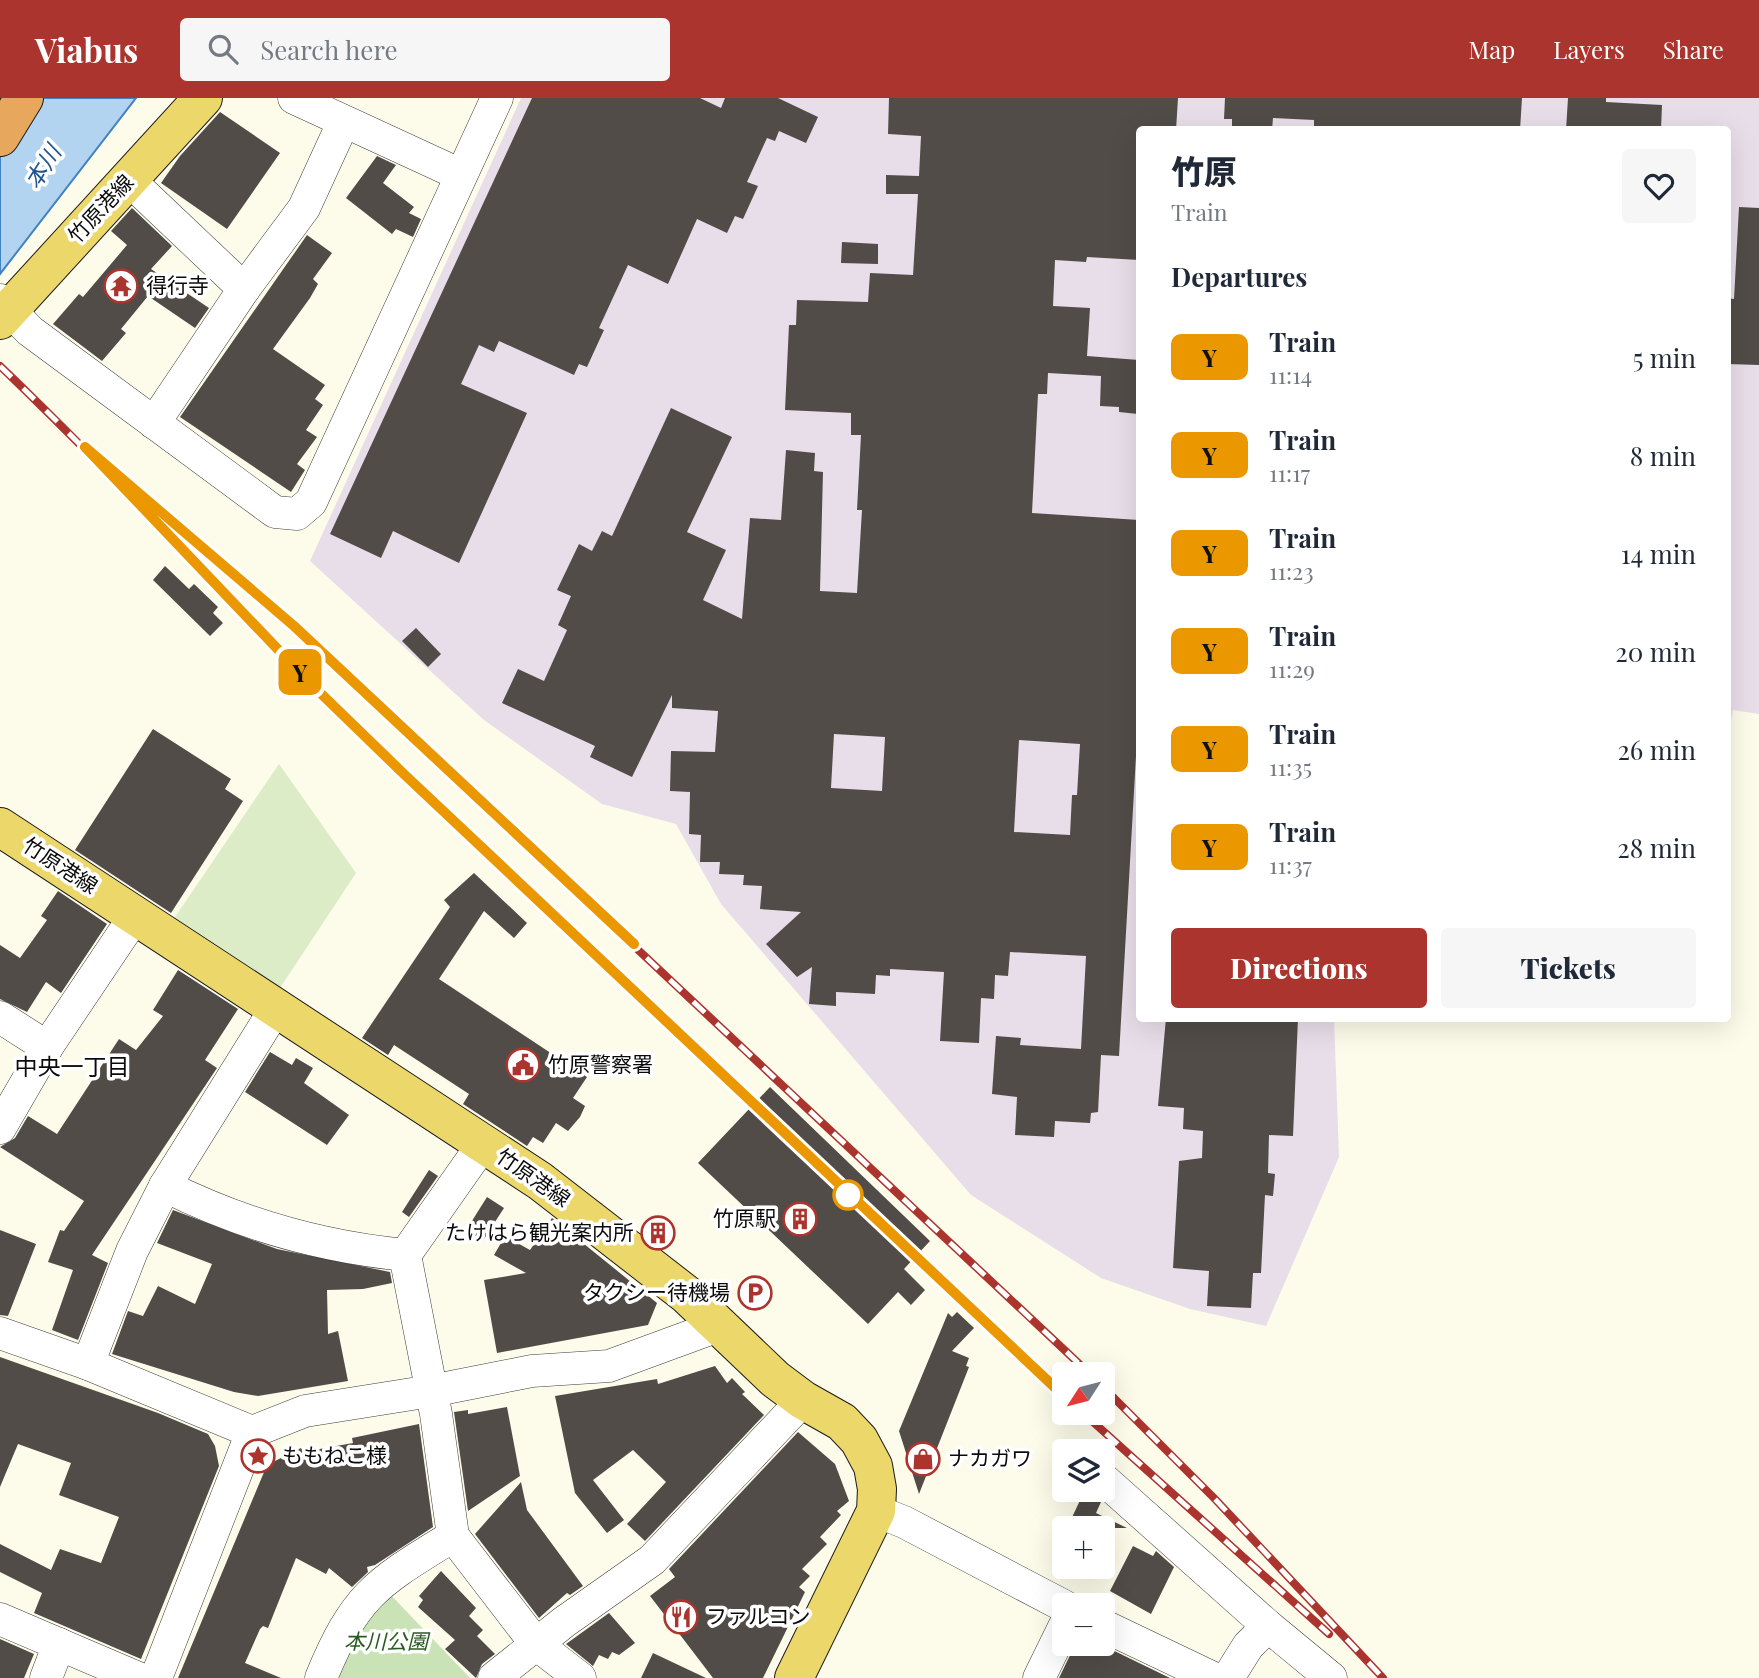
<!DOCTYPE html>
<meta charset="utf-8">
<style>
:root{--surface:#fff;--page:#f6f6f7;--text:#1f2937;--muted:#747a83;--accent:#ac342f}
body{margin:0;font-family:"Playfair Display","Noto Sans JP",serif;background:var(--page);color:var(--text);height:100vh;display:flex;flex-direction:column;font-size:26px;white-space:nowrap}
*{box-sizing:border-box;margin:0}
p{font-size:23px;color:var(--muted)}
.icon{flex:none;width:38px;height:38px;fill:none;stroke:currentColor;stroke-width:2;stroke-linecap:round;stroke-linejoin:round}
.map{position:relative;flex:1;overflow:hidden}
.side{position:absolute;left:1136px;top:28px;width:595px;height:896px;display:flex;flex-direction:column;background:var(--surface);border-radius:7px;box-shadow:0 7px 28px #0002}
.side>*{flex:none}
.badge{padding:0 14px;border-radius:10px;font-size:24px;line-height:46px}
.needle{width:46px;rotate:234deg}
.buttons{position:absolute;left:1052px;top:1264px;display:grid;gap:14px}
.buttons a{display:grid;place-items:center;width:63px;height:63px;border-radius:7px;background:var(--surface);box-shadow:0 7px 28px #0002;font-size:35px}
.map>.badge{position:absolute;translate:-50% -50%;box-shadow:0 0 0 4px #fff}
h2{padding:0 35px;font-size:26px;line-height:63px}
.round{display:grid;place-items:center;flex:none;width:74px;height:74px;border-radius:7px;background:var(--page)}
.head{display:flex;align-items:center;justify-content:space-between;height:119px;padding:0 35px}
h1{font-size:33px;font-weight:800;line-height:52px}
.action{display:flex;gap:14px;margin-top:auto;padding:14px 35px}
.action a{flex:1;height:80px;border-radius:7px;background:var(--accent);color:#fff;font-size:28px;font-weight:800;line-height:80px;text-align:center}
.action a+a{background:var(--page);color:var(--text)}
ul{padding:0;list-style:none}
li{display:flex;align-items:center;gap:21px;height:98px;padding:0 35px}
li div{flex:1}
li b{display:block;font-size:26px}
li em{font-style:normal}
li .badge{min-width:77px;font-weight:700;text-align:center}
header{display:flex;align-items:center;gap:42px;box-sizing:border-box;height:98px;padding:0 35px;background:var(--accent);color:#fff}
header strong{font-size:33px}
nav{display:flex;gap:38px;margin-inline-start:auto;font-size:24px}
.search{width:490px;height:63px;background:var(--page);display:flex;align-items:center;gap:18px;box-sizing:border-box;padding:0 24px;border-radius:7px;color:var(--muted);font-size:26px}
.map>svg:first-child{display:block}
</style>
<header>
<strong>Viabus</strong>
<div class="search"><svg class="icon" aria-label="search" viewBox="0 0 24 24"><circle cx="10" cy="10" r="6"/><path d="M15 15l6 6"/></svg>Search here</div>
<nav><a>Map</a><a>Layers</a><a>Share</a></nav>
</header>
<div class="map">
<svg width="1759" height="1580" viewBox="0 0 1759 1580">
<rect width="100%" height="100%" fill="#fdfbe9"/>
<path fill="#e8dee9" d="M 521,0 L 1759,0 L 1759,616 L 1733,612 L 1727,645 L 1727,32 L 1139,32 L 1139,920 L 1334,921 L 1339,1059 L 1266,1228 L 1190,1211 L 1101,1180 L 971,1097 L 721,806 L 676,726 L 602,706 L 484,622 L 310,463 Z"/>
<path fill="#cae3b6" d="M 387,1493 L 470,1580 L 331,1580 Z"/>
<path fill="#dcecc7" d="M 279,666 L 356,775 L 276,896 L 171,825 Z"/>
<path fill="#b2d4f0" stroke="#4083c0" stroke-width="2" d="M 0,0 L 136,0 L 0,176 Z"/>
<g fill="#514c47" fill-rule="evenodd">
<path d="M 532,0 L 700,0 L 721,10 L 725,0 L 778,0 L 818,19 L 806,45 L 779,33 L 775,43 L 767,40 L 747,84 L 758,88 L 743,121 L 735,118 L 727,135 L 697,121 L 668,186 L 628,167 L 599,230 L 604,232 L 587,269 L 579,266 L 574,277 L 499,243 L 494,254 L 479,247 L 461,286 L 527,315 L 459,465 L 393,433 L 381,460 L 330,436 Z"/>
<path d="M 889,0 L 1178,0 L 1176,32 L 1139,32 L 1139,162 L 1087,159 L 1086,164 L 1055,162 L 1053,208 L 1090,210 L 1087,258 L 1139,262 L 1138,316 L 1119,314 L 1119,309 L 1100,308 L 1101,278 L 1048,275 L 1047,296 L 1038,296 L 1032,415 L 1139,422 L 1139,605 L 1119,958 L 1101,957 L 1098,1014 L 1091,1015 L 1090,1025 L 1055,1023 L 1054,1039 L 1015,1037 L 1017,999 L 992,996 L 996,938 L 1021,940 L 1020,947 L 1081,951 L 1086,858 L 1010,854 L 1008,878 L 995,877 L 994,901 L 981,900 L 979,945 L 940,943 L 944,874 L 890,871 L 890,878 L 876,877 L 875,896 L 836,894 L 836,908 L 809,906 L 812,869 L 797,879 L 766,846 L 801,814 L 760,811 L 762,788 L 743,787 L 744,777 L 719,776 L 720,764 L 700,764 L 701,737 L 689,736 L 690,694 L 670,693 L 671,653 L 715,654 L 718,613 L 672,610 L 672,597 L 632,679 L 590,659 L 595,648 L 502,605 L 518,571 L 544,583 L 567,532 L 558,527 L 571,498 L 557,492 L 579,446 L 592,453 L 602,433 L 612,438 L 671,310 L 732,339 L 687,434 L 726,452 L 703,502 L 742,521 L 750,420 L 781,422 L 786,352 L 815,355 L 814,373 L 823,374 L 820,493 L 857,495 L 862,412 L 857,412 L 861,337 L 851,337 L 851,315 L 785,312 L 789,227 L 796,227 L 797,202 L 868,204 L 870,175 L 913,177 L 918,96 L 886,96 L 886,77 L 919,78 L 921,38 L 888,36 ZM 834,636 L 885,639 L 882,693 L 831,690 ZM 1019,642 L 1080,646 L 1077,697 L 1072,697 L 1070,737 L 1014,734 Z"/>
<path d="M 1225,0 L 1522,0 L 1520,32 L 1314,32 L 1314,22 L 1273,20 L 1272,32 L 1232,32 L 1232,21 L 1224,21 Z"/>
<path d="M 1568,0 L 1606,0 L 1606,4 L 1662,7 L 1661,32 L 1566,32 Z"/>
<path d="M 220,14 L 280,55 L 227,131 L 161,85 L 180,58 Z"/>
<path d="M 377,58 L 396,67 L 383,85 L 414,109 L 409,115 L 421,121 L 413,139 L 396,131 L 392,136 L 346,100 Z"/>
<path d="M 1739,109 L 1759,110 L 1759,267 L 1727,266 L 1727,200 L 1734,201 Z"/>
<path d="M 132,110 L 172,148 L 151,171 L 209,210 L 195,230 L 148,198 L 121,231 L 126,235 L 102,263 L 53,226 L 79,196 L 83,199 L 127,147 L 111,133 Z"/>
<path d="M 307,137 L 332,155 L 313,181 L 318,186 L 310,200 L 273,251 L 325,287 L 315,301 L 323,307 L 306,332 L 317,339 L 297,366 L 305,372 L 291,394 L 180,319 Z"/>
<path d="M 842,144 L 878,146 L 878,166 L 841,165 Z"/>
<path d="M 165,468 L 189,491 L 194,486 L 218,509 L 213,515 L 223,525 L 210,538 L 153,482 Z"/>
<path d="M 416,530 L 441,556 L 428,569 L 402,543 Z"/>
<path d="M 153,631 L 231,681 L 225,691 L 243,703 L 171,815 L 75,752 Z"/>
<path d="M 474,775 L 527,825 L 514,840 L 484,813 L 439,881 L 587,979 L 573,1000 L 585,1008 L 580,1019 L 568,1033 L 556,1025 L 543,1045 L 533,1039 L 527,1048 L 463,1006 L 469,996 L 394,947 L 388,957 L 362,940 L 450,809 L 444,802 Z"/>
<path d="M 58,793 L 107,826 L 61,895 L 46,884 L 27,914 L 0,901 L 0,847 L 20,860 L 47,822 L 41,818 Z"/>
<path d="M 178,872 L 238,911 L 205,962 L 217,970 L 92,1157 L 108,1165 L 78,1242 L 52,1232 L 73,1172 L 48,1164 L 60,1132 L 64,1133 L 84,1103 L 0,1049 L 15,1040 L 28,1018 L 57,1036 L 119,941 L 136,952 L 163,918 L 153,912 Z"/>
<path d="M 1166,920 L 1298,920 L 1293,1038 L 1269,1037 L 1268,1075 L 1275,1076 L 1273,1098 L 1265,1097 L 1261,1175 L 1253,1175 L 1251,1210 L 1207,1208 L 1209,1173 L 1173,1170 L 1179,1063 L 1202,1060 L 1203,1033 L 1183,1031 L 1184,1010 L 1158,1008 Z"/>
<path d="M 270,954 L 292,967 L 296,960 L 313,970 L 304,985 L 349,1017 L 327,1047 L 245,994 Z"/>
<path d="M 770,989 L 930,1143 L 904,1171 L 925,1192 L 911,1207 L 898,1194 L 868,1226 L 698,1065 Z"/>
<path d="M 429,1072 L 438,1078 L 409,1119 L 402,1114 Z"/>
<path d="M 487,1099 L 504,1110 L 482,1144 L 465,1134 Z"/>
<path d="M 173,1112 L 277,1151 L 390,1174 L 392,1185 L 363,1191 L 327,1192 L 328,1236 L 338,1233 L 348,1283 L 258,1298 L 234,1294 L 112,1256 L 128,1213 L 143,1218 L 158,1188 L 195,1206 L 212,1166 L 157,1145 Z"/>
<path d="M 552,1120 L 657,1205 L 648,1227 L 497,1255 L 484,1182 L 526,1175 L 494,1157 L 505,1138 L 530,1152 Z"/>
<path d="M 0,1132 L 36,1146 L 8,1218 L 0,1217 Z"/>
<path d="M 957,1214 L 974,1230 L 952,1253 L 969,1260 L 966,1268 L 969,1269 L 919,1396 L 899,1333 L 948,1215 L 952,1219 Z"/>
<path d="M 0,1259 L 158,1315 L 208,1336 L 215,1348 L 219,1368 L 141,1561 L 34,1515 L 42,1495 L 0,1474 L 0,1446 L 51,1472 L 60,1451 L 101,1465 L 119,1419 L 59,1397 L 71,1365 L 18,1346 L 0,1389 Z"/>
<path d="M 715,1268 L 727,1285 L 732,1280 L 745,1294 L 742,1296 L 764,1317 L 645,1443 L 627,1426 L 666,1384 L 633,1352 L 593,1382 L 624,1422 L 607,1435 L 575,1395 L 555,1298 L 657,1281 L 658,1286 Z"/>
<path d="M 507,1309 L 520,1378 L 468,1413 L 454,1314 L 468,1312 L 468,1316 Z"/>
<path d="M 419,1326 L 433,1429 L 375,1467 L 367,1469 L 368,1474 L 352,1489 L 329,1470 L 326,1476 L 296,1460 L 268,1530 L 263,1528 L 260,1531 L 245,1565 L 281,1580 L 178,1580 L 267,1367 L 301,1350 L 303,1354 L 353,1345 L 352,1340 Z"/>
<path d="M 798,1334 L 835,1366 L 849,1403 L 837,1413 L 841,1417 L 820,1439 L 827,1446 L 802,1471 L 810,1478 L 799,1489 L 805,1494 L 763,1580 L 713,1580 L 668,1521 L 670,1518 L 667,1520 L 650,1498 L 675,1479 L 669,1471 Z"/>
<path d="M 521,1384 L 527,1412 L 583,1488 L 570,1497 L 567,1495 L 539,1520 L 475,1436 Z"/>
<path d="M 1083,1396 L 1101,1404 L 1096,1415 L 1127,1430 L 1067,1430 Z"/>
<path d="M 1133,1448 L 1153,1458 L 1156,1453 L 1174,1469 L 1151,1516 L 1110,1493 Z"/>
<path d="M 441,1473 L 476,1510 L 469,1518 L 483,1532 L 477,1538 L 495,1556 L 482,1566 L 476,1580 L 445,1551 L 455,1542 L 418,1509 L 423,1502 L 419,1498 Z"/>
<path d="M 609,1515 L 635,1545 L 619,1557 L 612,1554 L 608,1561 L 599,1557 L 593,1568 L 566,1546 Z"/>
<path d="M 0,1541 L 34,1556 L 24,1580 L 0,1580 Z"/>
<path d="M 1076,1545 L 1098,1545 L 1170,1580 L 1059,1580 Z"/>
<path d="M 653,1555 L 706,1580 L 641,1580 Z"/>
</g>
<g fill="none" stroke-linecap="round" stroke-linejoin="round">
<defs>
<g id="minor">
<path d="M 294,0 L 461,77"/>
<path d="M 128,81 L 244,191"/>
<path d="M 0,202 L 30,233 L 275,414 L 297,416 L 311,404 L 497,0"/>
<path d="M 154,325 L 244,191 L 304,110 L 343,25"/>
<path d="M 0,919 L 47,949"/>
<path d="M 0,1030 L 47,949 L 135,818"/>
<path d="M 165,1088 C 239,1125 322,1149 405,1157 L 436,1316 L 453,1438 L 536,1546 L 580,1580"/>
<path d="M 405,1157 L 483,1046"/>
<path d="M 0,1235 L 88,1266 L 252,1334 L 305,1313 L 431,1293 L 532,1273 L 609,1268 L 718,1228"/>
<path d="M 88,1266 L 132,1153 L 165,1088 L 276,910"/>
<path d="M 1102,1380 L 1268,1528"/>
<path d="M 876,1413 L 904,1424 L 1064,1508"/>
<path d="M 0,1521 L 138,1580"/>
<path d="M 1102,1527 L 1213,1580"/>
<path d="M 46,1580 L 59,1546"/>
<path d="M 156,1580 L 252,1334"/>
<path d="M 321,1580 C 356,1495 377,1485 453,1438"/>
<path d="M 494,1580 L 564,1524 L 652,1462 L 803,1302"/>
<path d="M 1039,1580 L 1064,1529"/>
<path d="M 1228,1580 L 1248,1548 L 1268,1528 L 1331,1580"/>
</g>
<g id="major">
<path d="M 0,222 L 203,0"/>
<path d="M 0,729 L 540,1083 L 602,1131 L 687,1197 L 775,1281 L 803,1302 L 842,1324 L 859,1342 L 873,1368 L 877,1391 L 876,1413 L 794,1580"/>
</g>
<path id="highway" d="M 0,39 L 24,0"/>
</defs>
<use href="#minor" stroke="#3d3d3d" stroke-width="33"/>
<use href="#major" stroke="#1b1b1b" stroke-width="40"/>
<use href="#highway" stroke="#1b1b1b" stroke-width="40"/>
<use href="#minor" stroke="#fff" stroke-width="32"/>
<use href="#major" stroke="#ecd76a" stroke-width="38"/>
<use href="#highway" stroke="#e7a75d" stroke-width="38"/>
<defs>
<g id="rail">
<path d="M 0,268 C 139,401 268,544 406,678 L 1064,1298"/>
<path d="M 151,406 L 294,529 L 1090,1276"/>
<path d="M 1102,1288 L 1214,1400 L 1383,1580"/>
<path d="M 1082,1314 L 1329,1536"/>
</g>
</defs>
<use href="#rail" stroke="#ac342f" stroke-width="8"/>
<use href="#rail" stroke="#fff" stroke-width="5" stroke-dasharray="16" stroke-linecap="butt"/>
</g>
<g fill="none" stroke-linecap="round" stroke-linejoin="round">
<defs>
<path id="line" d="M 634,846 L 294,528 L 85,349 L 309,584 L 406,678 L 1064,1298"/>
</defs>
<use href="#line" stroke="#fff" stroke-width="16"/>
<use href="#line" stroke="#eb9800" stroke-width="10"/>
</g>
<defs>
<symbol id="temple-ring" viewBox="-11 -11 22 22"><circle r="9.5" fill="#fff" stroke="#ac342f" stroke-width="1.5"/><path d="M0-6L5-2H3V0L6.5 2.5H4V6H1.5V3h-3V6H-4V2.5H-6.5L-3 0V-2H-5Z" fill="#ac342f"/></symbol>
<symbol id="civic-ring" viewBox="-11 -11 22 22"><circle r="9.5" fill="#fff" stroke="#ac342f" stroke-width="1.5"/><path d="M-.6-6.5H3V-4.5H.6V-3L4-1V1h2V6H-6V1h2V-1L-.6-3ZM-1.2 2.5V6h2.4V2.5Z" fill="#ac342f"/></symbol>
<symbol id="building-ring" viewBox="-11 -11 22 22"><circle r="9.5" fill="#fff" stroke="#ac342f" stroke-width="1.5"/><path d="M-4-6H4V6H1V3H-1V6H-4ZM-2.5-4.3h1.7v1.8h-1.7ZM.8-4.3h1.7v1.8H.8ZM-2.5-1h1.7V.8h-1.7ZM.8-1h1.7V.8H.8Z" fill="#ac342f"/></symbol>
<symbol id="parking-ring" viewBox="-11 -11 22 22"><circle r="9.5" fill="#fff" stroke="#ac342f" stroke-width="1.5"/><path d="M-3.5-5.5H1a3.5 3.5 0 0 1 0 7H-1V5.5H-3.5ZM-1-3.4V-.6H.8a1.4 1.4 0 0 0 0-2.8Z" fill="#ac342f"/></symbol>
<symbol id="sight-ring" viewBox="-11 -11 22 22"><circle r="9.5" fill="#fff" stroke="#ac342f" stroke-width="1.5"/><path d="M0-6L1.8-2.2L6-1.7L2.9 1.2L3.7 5.4L0 3.3L-3.7 5.4L-2.9 1.2L-6-1.7L-1.8-2.2Z" fill="#ac342f"/></symbol>
<symbol id="shop-ring" viewBox="-11 -11 22 22"><circle r="9.5" fill="#fff" stroke="#ac342f" stroke-width="1.5"/><path d="M-5-2.5h2.3a2.7 3.5 0 0 1 5.4 0H5L5.5 6h-11ZM-1.5-2.5h3a1.5 2.3 0 0 0-3 0Z" fill="#ac342f"/></symbol>
<symbol id="restaurant-ring" viewBox="-11 -11 22 22"><circle r="9.5" fill="#fff" stroke="#ac342f" stroke-width="1.5"/><path d="M-5-6h1v4h1v-4h1v4h1v-4h1v5L-1.5 .5V6h-2V.5L-5-1ZM5-6V6H3V1.5H1.5Q1.5-4 5-6Z" fill="#ac342f"/></symbol>
</defs>
<g fill-rule="evenodd">
<use href="#temple-ring" x="102" y="169" width="38" height="38"/>
<use href="#civic-ring" x="504" y="948" width="38" height="38"/>
<use href="#building-ring" x="781" y="1102" width="38" height="38"/>
<use href="#building-ring" x="639" y="1116" width="38" height="38"/>
<use href="#parking-ring" x="736" y="1176" width="38" height="38"/>
<use href="#sight-ring" x="239" y="1339" width="38" height="38"/>
<use href="#shop-ring" x="904" y="1342" width="38" height="38"/>
<use href="#restaurant-ring" x="662" y="1500" width="38" height="38"/>
</g>
<circle fill="#fff" stroke="#eb9800" stroke-width="3.5" cx="848" cy="1097" r="14"/>
<g text-anchor="middle" stroke-width="7" stroke-linejoin="round" paint-order="stroke">
<g font-size="21" fill="#0a0a0a" stroke="#fff">
<text transform="translate(101 111) rotate(-47)" y="7">竹原港線</text>
<text transform="translate(60 768) rotate(33)" y="7">竹原港線</text>
<text transform="translate(533 1080) rotate(35)" y="7">竹原港線</text>
</g>
<g font-size="21" fill="#0a0a0a" stroke="#fff" text-anchor="start">
<text x="146" y="195">得行寺</text>
<text x="548" y="974">竹原警察署</text>
<text x="776" y="1128" text-anchor="end">竹原駅</text>
<text x="634" y="1142" text-anchor="end">たけはら観光案内所</text>
<text x="730" y="1202" text-anchor="end">タクシー待機場</text>
<text x="282" y="1365">ももねこ様</text>
<text x="948" y="1368">ナカガワ</text>
<text x="706" y="1526">ファルコン</text>
</g>
<g font-size="21" font-style="italic" fill="#295b21" stroke="#fff">
<text x="386" y="1551">本川公園</text>
</g>
<g font-size="23" font-style="italic" fill="#20568f" stroke="#fff">
<text transform="translate(43 69) rotate(-58)" y="8">本川</text>
</g>
<g font-size="23" fill="#0a0a0a" stroke="#fff">
<text x="72" y="977">中央一丁目</text>
</g>
</g>
</svg>
<div class="buttons">
<a><svg class="needle" viewBox="-14 -14 28 28"><path d="M0-13l5 13h-10z" fill="#e53935"/><path d="M0 13l5-13h-10z" fill="#747a83"/></svg></a>
<a><svg class="icon" aria-label="layers" viewBox="0 0 24 24"><path d="M12 4l9 5-9 5-9-5zM3 14l9 5 9-5"/></svg></a>
<a>+</a>
<a>−</a>
</div>
<b class="badge" style="left:300px;top:574px;background:#eb9800;color:#111">Y</b>
<section class="side">
<div class="head"><div><h1>竹原</h1><p>Train</p></div><a class="round"><svg class="icon" aria-label="heart" viewBox="0 0 24 24"><path d="M12 20l-8-8c-3-5 5-10 8-4 3-6 11-1 8 4z"/></svg></a></div>
<h2>Departures</h2>
<ul>
<li><span class="badge" style="background:#eb9800;color:#111">Y</span><div><b>Train</b><p>11:14</p></div><em>5 min</em></li>
<li><span class="badge" style="background:#eb9800;color:#111">Y</span><div><b>Train</b><p>11:17</p></div><em>8 min</em></li>
<li><span class="badge" style="background:#eb9800;color:#111">Y</span><div><b>Train</b><p>11:23</p></div><em>14 min</em></li>
<li><span class="badge" style="background:#eb9800;color:#111">Y</span><div><b>Train</b><p>11:29</p></div><em>20 min</em></li>
<li><span class="badge" style="background:#eb9800;color:#111">Y</span><div><b>Train</b><p>11:35</p></div><em>26 min</em></li>
<li><span class="badge" style="background:#eb9800;color:#111">Y</span><div><b>Train</b><p>11:37</p></div><em>28 min</em></li>
</ul>
<div class="action"><a>Directions</a><a>Tickets</a></div>
</section>
</div>
